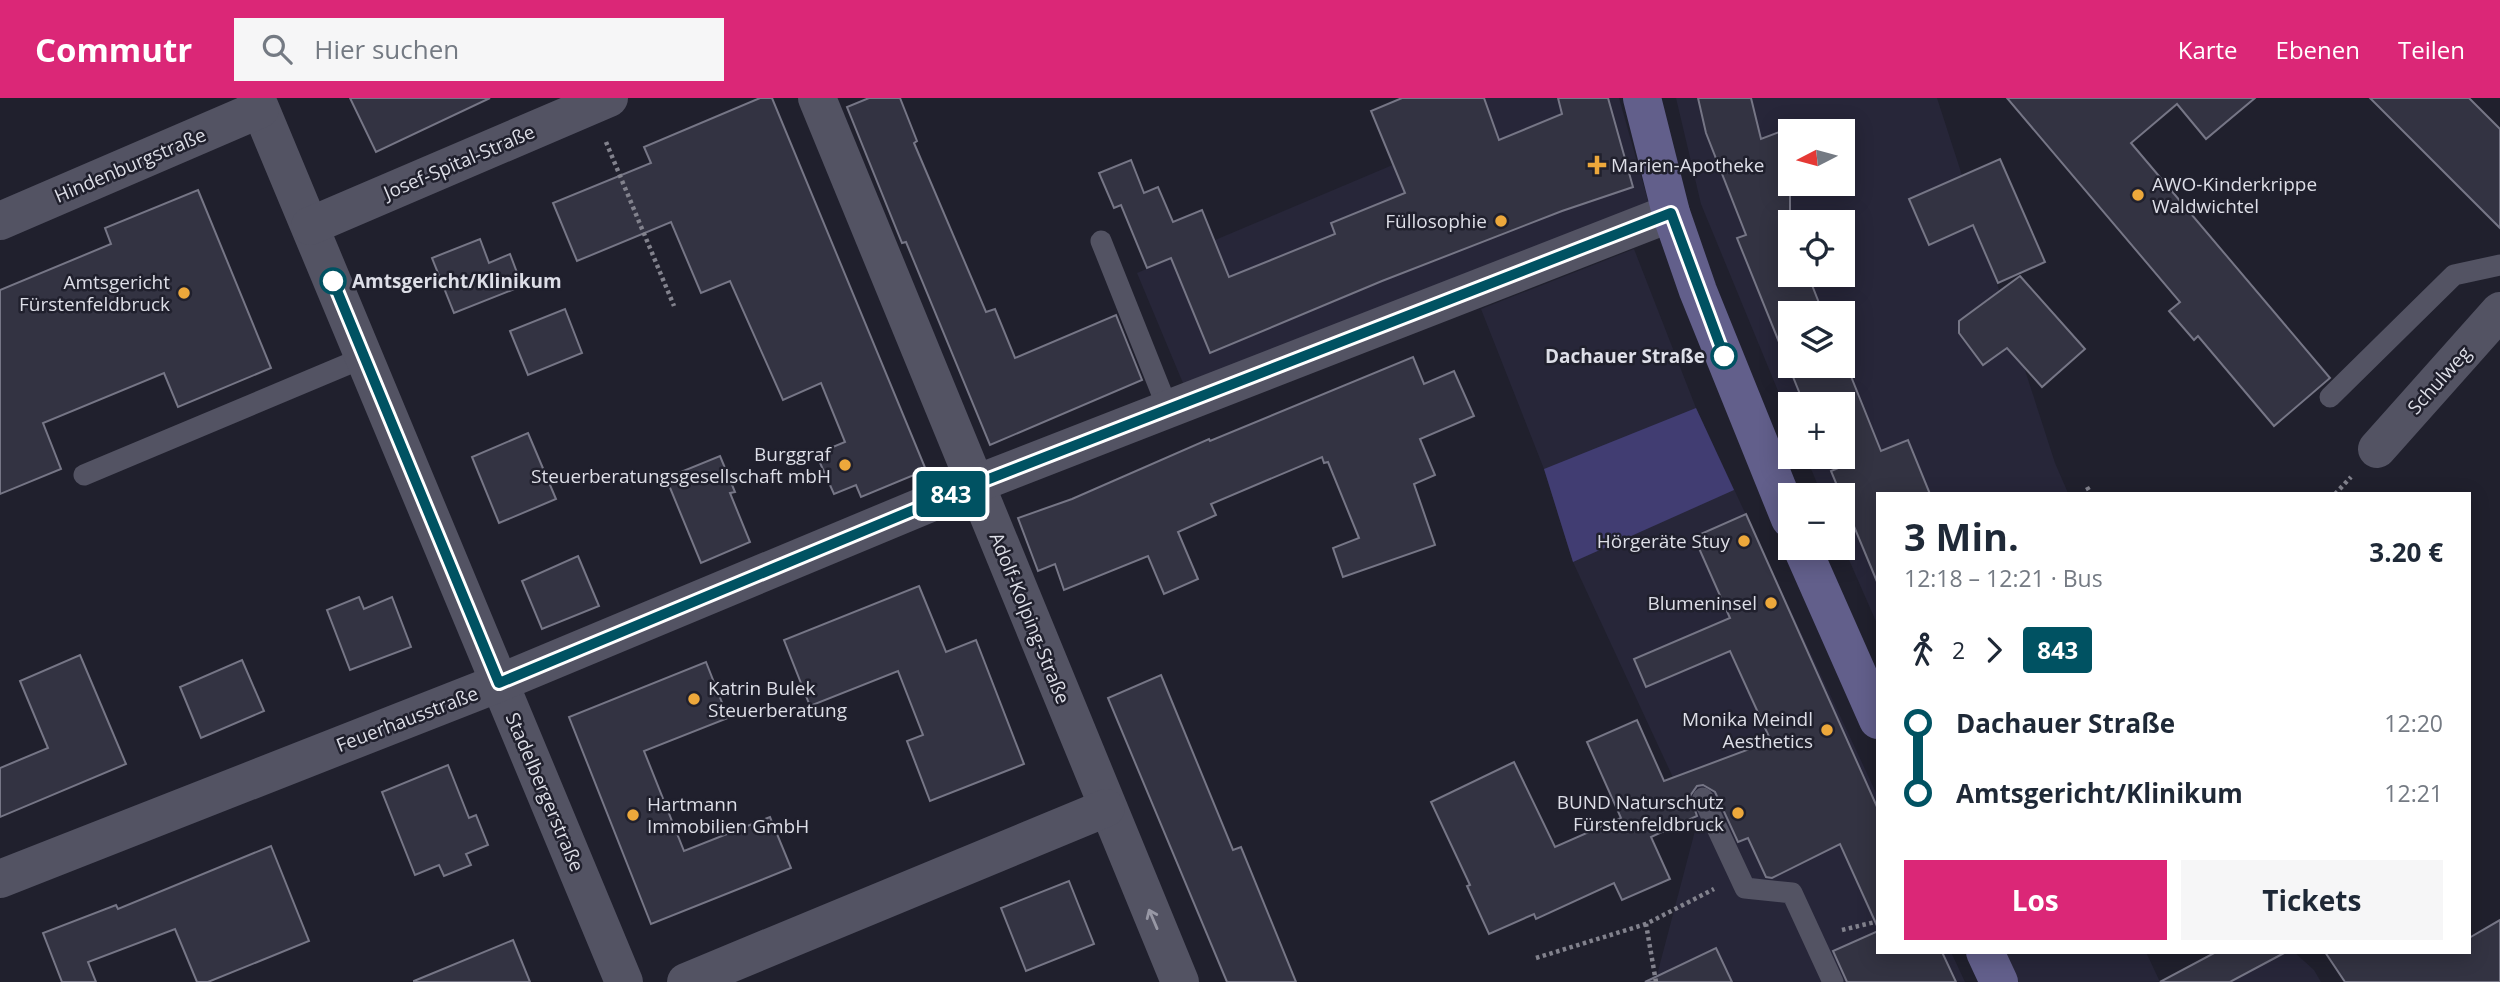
<!DOCTYPE html>
<html lang="de">
<meta charset="utf-8">
<style>
:root{--surface:#fff;--page:#f6f6f7;--text:#1f2937;--muted:#747a83;--accent:#db2777}
body{margin:0;font-family:"Open Sans",sans-serif;background:var(--page);color:var(--text);height:100vh;display:flex;flex-direction:column;font-size:26px;white-space:nowrap}
*{box-sizing:border-box;margin:0}
p{font-size:23px;color:var(--muted)}
.icon{flex:none;width:38px;height:38px;fill:none;stroke:currentColor;stroke-width:2;stroke-linecap:round;stroke-linejoin:round}
.map{position:relative;flex:1;overflow:hidden}
.panel{position:absolute;left:1876px;top:394px;width:595px;height:462px;display:flex;flex-direction:column;background:var(--surface);border-radius:0px;box-shadow:0 4px 18px #0003}
.panel>*{flex:none}
.badge{padding:0 14px;border-radius:5px;font-size:24px;line-height:46px}
.needle{width:46px;rotate:264deg}
.fabs{position:absolute;left:1778px;top:21px;display:grid;gap:14px}
.fabs a{display:grid;place-items:center;width:77px;height:77px;border-radius:0px;background:var(--surface);box-shadow:0 4px 18px #0003;font-size:35px}
.map>.badge{position:absolute;translate:-50% -50%;box-shadow:0 0 0 4px #fff}
.legs{display:flex;align-items:center;gap:10px;height:77px;padding:0 28px;font-size:23px}
.legs p{margin-inline-start:auto}
.summary{display:flex;align-items:center;justify-content:space-between;height:119px;padding:0 28px}
h1{font-size:38px;font-weight:700;line-height:52px}
.primary-button{display:flex;gap:14px;margin-top:auto;padding:14px 28px}
.primary-button a{flex:1;height:80px;border-radius:0px;background:var(--accent);color:#fff;font-size:28px;font-weight:700;line-height:80px;text-align:center}
.primary-button a+a{background:var(--page);color:var(--text)}
ul{padding:0 28px;list-style:none}
li{display:flex;align-items:center;gap:24px;height:70px;font-size:26px}
li i{display:grid;place-items:center;width:10px;height:100%;margin:0 9px;background:currentColor}
li i::after{content:'';width:18px;height:18px;margin:-9px;border:5px solid;border-radius:50%;background:var(--surface)}
li p{margin-inline-start:auto}
li:first-child i{background:linear-gradient(#0000 50%,currentColor 0)}
li:last-child i{background:linear-gradient(currentColor 50%,#0000 0)}
header{display:flex;align-items:center;gap:42px;box-sizing:border-box;height:98px;padding:0 35px;background:var(--accent);color:#fff}
header strong{font-size:33px}
nav{display:flex;gap:38px;margin-inline-start:auto;font-size:24px}
.search{width:490px;height:63px;background:var(--page);display:flex;align-items:center;gap:18px;box-sizing:border-box;padding:0 24px;border-radius:0px;color:var(--muted);font-size:26px}
.map>svg:first-child{display:block}
</style>
<header>
<strong>Commutr</strong>
<div class="search"><svg class="icon" aria-label="search" viewBox="0 0 24 24"><circle cx="10" cy="10" r="6"/><path d="M15 15l6 6"/></svg>Hier suchen</div>
<nav><a>Karte</a><a>Ebenen</a><a>Teilen</a></nav>
</header>
<div class="map">
<svg width="2500" height="884" viewBox="0 0 2500 884">
<rect width="100%" height="100%" fill="#20202d"/>
<g fill="#272639" fill-rule="evenodd">
<path d="M 1428,0 L 1619,0 L 1649,106 L 1185,290 L 1137,175 L 1440,47 Z"/>
<path d="M 1676,0 L 1937,0 L 2055,365 L 2068,395 L 1878,396 L 1878,528 L 1843,448 L 1843,397 L 1822,397 L 1806,359 L 1843,359 L 1843,306 L 1790,306 L 1790,322 L 1701,106 ZM 1790,33 L 1843,33 L 1843,86 L 1790,86 ZM 1790,124 L 1843,124 L 1843,177 L 1790,177 ZM 1790,215 L 1843,215 L 1843,268 L 1790,268 Z"/>
<path d="M 1634,151 L 1696,310 L 1878,699 L 1878,854 L 1951,854 L 1965,884 L 1658,884 L 1657,877 L 1696,729 L 1573,464 L 1544,371 L 1481,211 Z"/>
<path d="M 1995,854 L 2146,854 L 2160,884 L 2216,854 L 2294,854 L 2314,872 L 2321,884 L 2008,884 Z"/>
</g>
<path fill="#413d72" d="M 1696,310 L 1734,392 L 1573,464 L 1544,371 Z"/>
<g fill="#333342" stroke="#767686" stroke-width="2">
<path d="M 350,0 L 490,0 L 376,54 Z"/>
<path d="M 760,0 L 772,0 L 926,372 L 861,399 L 856,387 L 834,396 L 816,356 L 845,344 L 821,285 L 783,302 L 730,183 L 701,195 L 671,124 L 577,163 L 553,105 L 651,65 L 644,49 Z"/>
<path d="M 869,0 L 900,0 L 917,43 L 914,45 L 986,214 L 995,211 L 1015,260 L 1116,217 L 1142,282 L 990,347 L 906,144 L 902,145 L 847,9 Z"/>
<path d="M 1402,0 L 1484,0 L 1499,42 L 1562,16 L 1558,0 L 1608,0 L 1633,89 L 1562,113 L 1382,183 L 1210,255 L 1171,160 L 1147,170 L 1121,107 L 1114,110 L 1099,75 L 1131,62 L 1144,95 L 1158,89 L 1173,124 L 1202,112 L 1229,179 L 1335,136 L 1331,125 L 1405,95 L 1371,13 Z"/>
<path d="M 1698,0 L 1751,0 L 1761,41 L 1790,30 L 1790,124 L 1787,124 L 1790,132 L 1790,177 L 1808,177 L 1823,215 L 1790,215 L 1790,268 L 1843,268 L 1844,261 L 1881,353 L 1908,342 L 1930,396 L 1878,396 L 1878,486 L 1831,373 L 1843,368 L 1843,306 L 1804,306 L 1737,140 L 1746,137 L 1706,35 Z"/>
<path d="M 2007,0 L 2255,0 L 2206,41 L 2177,6 L 2131,45 L 2330,280 L 2274,328 L 2198,238 L 2194,242 L 2169,213 L 2180,204 Z"/>
<path d="M 2370,0 L 2469,0 L 2500,31 L 2500,130 Z"/>
<path d="M 2000,61 L 2045,164 L 1998,185 L 1973,127 L 1929,147 L 1909,101 Z"/>
<path d="M 198,92 L 271,270 L 178,309 L 164,275 L 43,325 L 61,371 L 0,396 L 0,192 L 111,146 L 105,130 Z"/>
<path d="M 480,141 L 489,165 L 510,156 L 522,188 L 454,215 L 432,160 Z"/>
<path d="M 2020,178 L 2085,251 L 2042,289 L 2007,250 L 1983,267 L 1959,235 L 1959,223 Z"/>
<path d="M 565,211 L 582,255 L 528,277 L 510,233 Z"/>
<path d="M 1413,259 L 1424,286 L 1454,273 L 1474,318 L 1420,341 L 1435,377 L 1414,386 L 1435,447 L 1343,479 L 1333,450 L 1359,440 L 1328,364 L 1324,365 L 1322,359 L 1211,406 L 1216,417 L 1178,434 L 1198,481 L 1164,496 L 1148,458 L 1064,492 L 1055,466 L 1038,473 L 1018,420 L 1072,401 L 1209,341 L 1210,343 Z"/>
<path d="M 528,335 L 556,401 L 499,425 L 472,359 Z"/>
<path d="M 720,358 L 735,394 L 730,395 L 750,444 L 701,465 L 666,380 Z"/>
<path d="M 1746,416 L 1878,711 L 1878,830 L 1840,746 L 1772,780 L 1766,779 L 1748,740 L 1738,744 L 1715,694 L 1703,687 L 1697,688 L 1690,698 L 1697,718 L 1651,739 L 1670,781 L 1622,802 L 1614,785 L 1536,821 L 1534,816 L 1489,836 L 1467,788 L 1470,787 L 1431,704 L 1514,664 L 1555,749 L 1621,720 L 1587,644 L 1637,622 L 1664,683 L 1771,643 L 1730,553 L 1646,589 L 1634,561 L 1730,520 L 1694,439 Z"/>
<path d="M 578,458 L 599,508 L 542,531 L 522,483 Z"/>
<path d="M 919,488 L 946,554 L 976,542 L 1024,666 L 930,703 L 907,643 L 923,637 L 898,573 L 810,608 L 784,542 Z"/>
<path d="M 359,499 L 364,511 L 392,499 L 411,549 L 350,572 L 327,512 Z"/>
<path d="M 80,557 L 126,666 L 0,719 L 0,670 L 48,650 L 20,583 Z"/>
<path d="M 242,562 L 264,613 L 201,640 L 180,589 Z"/>
<path d="M 706,564 L 728,620 L 644,653 L 684,753 L 770,719 L 791,770 L 651,826 L 569,619 Z"/>
<path d="M 1161,577 L 1233,752 L 1241,749 L 1296,884 L 1227,884 L 1108,600 Z"/>
<path d="M 448,667 L 469,720 L 476,717 L 488,747 L 466,756 L 471,767 L 444,778 L 439,767 L 415,777 L 382,694 Z"/>
<path d="M 271,748 L 309,843 L 208,884 L 197,884 L 175,831 L 88,864 L 96,884 L 62,884 L 43,835 L 116,807 L 118,811 Z"/>
<path d="M 1069,783 L 1094,846 L 1026,873 L 1001,810 Z"/>
<path d="M 2500,822 L 2500,884 L 2345,884 L 2325,854 L 2469,854 L 2469,840 Z"/>
<path d="M 1878,833 L 1878,854 L 1942,854 L 1956,884 L 1847,884 L 1833,853 Z"/>
<path d="M 513,842 L 530,884 L 414,884 L 414,883 Z"/>
<path d="M 1716,850 L 1732,884 L 1645,884 Z"/>
<path d="M 2216,854 L 2286,854 L 2230,884 L 2160,884 Z"/>
</g>
<g fill="none" stroke-linecap="round" stroke-linejoin="round">
<g stroke="#82828d" stroke-width="4.5" stroke-dasharray="3.5 3.5" stroke-linecap="butt">
<path d="M 606,44 L 674,208"/>
<path d="M 2087,389 L 2091,396"/>
<path d="M 2335,396 L 2351,379"/>
<path d="M 1842,832 L 1875,824"/>
<path d="M 1536,860 L 1646,826"/>
<path d="M 1656,884 L 1646,826 L 1714,791"/>
</g>
<g stroke="#535363" stroke-width="21">
<path d="M 1101,143 L 1168,311"/>
<path d="M 2330,299 L 2454,177 L 2500,167"/>
<path d="M 84,377 L 365,259"/>
<path d="M 1703,700 L 1745,790 L 1792,795 L 1833,884"/>
</g>
<g stroke="#535363" stroke-width="38">
<path d="M 256,0 L 624,884"/>
<path d="M 817,0 L 1180,884"/>
<path d="M 0,123 L 260,11"/>
<path d="M 310,128 L 609,0"/>
<path d="M 2377,351 L 2500,213"/>
<path d="M 0,781 L 499,585 L 976,386 L 1671,115"/>
<path d="M 686,884 L 1106,710"/>
</g>
<g stroke="#625f8b" stroke-width="38">
<path d="M 1642,0 L 1671,115 L 1698,193 L 1790,421"/>
<path d="M 1802,450 L 1878,622"/>
<path d="M 1985,854 L 1999,884"/>
</g>
</g>
<defs><path id="oneway-shaft" d="M-6 0H5M1.5-3L5.5 0L1.5 3" fill="none" stroke-width="1.6" stroke-linecap="round" stroke-linejoin="round" transform="scale(1.75)"/></defs>
<use stroke="#9898a5" href="#oneway-shaft" transform="translate(1153 821) rotate(-113)"/>
<g fill="none" stroke-linecap="round" stroke-linejoin="round">
<defs>
<path id="line-1" d="M 333,183 L 499,585 L 976,386 L 1671,115 L 1724,258"/>
</defs>
<use href="#line-1" stroke="#fff" stroke-width="16"/>
<use href="#line-1" stroke="#005262" stroke-width="10"/>
</g>
<g fill="#eda83b" stroke="#20202d" stroke-width="2.5">
<path d="M1593.5 56.5h7v7h7v7h-7v7h-7v-7h-7v-7h7z"/>
<circle cx="2138" cy="97" r="7"/>
<circle cx="1501" cy="123" r="7"/>
<circle cx="184" cy="195" r="7"/>
<circle cx="845" cy="367" r="7"/>
<circle cx="1744" cy="443" r="7"/>
<circle cx="1771" cy="505" r="7"/>
<circle cx="694" cy="601" r="7"/>
<circle cx="1827" cy="632" r="7"/>
<circle cx="1738" cy="715" r="7"/>
<circle cx="633" cy="717" r="7"/>
</g>
<g fill="#fff" stroke="#005262" stroke-width="3.5">
<circle cx="333" cy="183" r="12"/>
<circle cx="1724" cy="258" r="12"/>
</g>
<g text-anchor="middle" stroke-width="5" stroke-linejoin="round" paint-order="stroke">
<g font-size="19" fill="#dddee7" stroke="#20202d">
<text transform="translate(459 64) rotate(-23)" y="7">Josef-Spital-Straße</text>
<text transform="translate(130 67) rotate(-23)" y="7">Hindenburgstraße</text>
<text transform="translate(2439 282) rotate(-48)" y="7">Schulweg</text>
<text transform="translate(1030 520) rotate(68)" y="7">Adolf-Kolping-Straße</text>
<text transform="translate(407 621) rotate(-21)" y="7">Feuerhausstraße</text>
<text transform="translate(545 694) rotate(67)" y="7">Stadelbergerstraße</text>
</g>
<g font-size="19" fill="#dddee7" stroke="#20202d" text-anchor="end">
<text x="1611" y="74" text-anchor="start">Marien-Apotheke</text>
<text x="2152" y="93" text-anchor="start">AWO-Kinderkrippe<tspan x="2152" dy="22">Waldwichtel</tspan></text>
<text x="1487" y="130">Füllosophie</text>
<text x="170" y="191">Amtsgericht<tspan x="170" dy="22">Fürstenfeldbruck</tspan></text>
<text x="831" y="363">Burggraf<tspan x="831" dy="22">Steuerberatungsgesellschaft mbH</tspan></text>
<text x="1730" y="450">Hörgeräte Stuy</text>
<text x="1757" y="512">Blumeninsel</text>
<text x="708" y="597" text-anchor="start">Katrin Bulek<tspan x="708" dy="22">Steuerberatung</tspan></text>
<text x="1813" y="628">Monika Meindl<tspan x="1813" dy="22">Aesthetics</tspan></text>
<text x="1724" y="711">BUND Naturschutz<tspan x="1724" dy="22">Fürstenfeldbruck</tspan></text>
<text x="647" y="713" text-anchor="start">Hartmann<tspan x="647" dy="22">Immobilien GmbH</tspan></text>
</g>
<g font-size="19" font-weight="bold" fill="#dddee7" stroke="#20202d" text-anchor="start">
<text x="352" y="190">Amtsgericht/Klinikum</text>
<text x="1705" y="265" text-anchor="end">Dachauer Straße</text>
</g>
</g>
</svg>
<div class="fabs">
<a><svg class="needle" viewBox="-14 -14 28 28"><path d="M0-13l5 13h-10z" fill="#e53935"/><path d="M0 13l5-13h-10z" fill="#747a83"/></svg></a>
<a><svg class="icon" aria-label="locate" viewBox="0 0 24 24"><circle cx="12" cy="12" r="6"/><path d="M12 2v4M12 18v4M2 12h4M18 12h4"/></svg></a>
<a><svg class="icon" aria-label="layers" viewBox="0 0 24 24"><path d="M12 4l9 5-9 5-9-5zM3 14l9 5 9-5"/></svg></a>
<a>+</a>
<a>−</a>
</div>
<b class="badge" style="left:951px;top:396px;background:#005262;color:#fff">843</b>
<section class="panel">
<div class="summary"><div><h1>3 Min.</h1><p>12:18 – 12:21 · Bus</p></div><b>3.20 €</b></div>
<div class="legs"><svg class="icon" aria-label="walk" viewBox="0 0 24 24"><circle cx="13" cy="4" r="2"/><path d="M13 8l-2 6 4 7M11 14l-3 7M7 12l3-4h3l4 4"/></svg>2<svg class="icon" aria-label="forward" viewBox="0 0 24 24"><path d="M9 5l7 7-7 7"/></svg><b class="badge" style="background:#005262;color:#fff">843</b></div>
<ul>
<li><i style="color:#005262"></i><b>Dachauer Straße</b><p>12:20</p></li>
<li><i style="color:#005262"></i><b>Amtsgericht/Klinikum</b><p>12:21</p></li>
</ul>
<div class="primary-button"><a>Los</a><a>Tickets</a></div>
</section>
</div>
